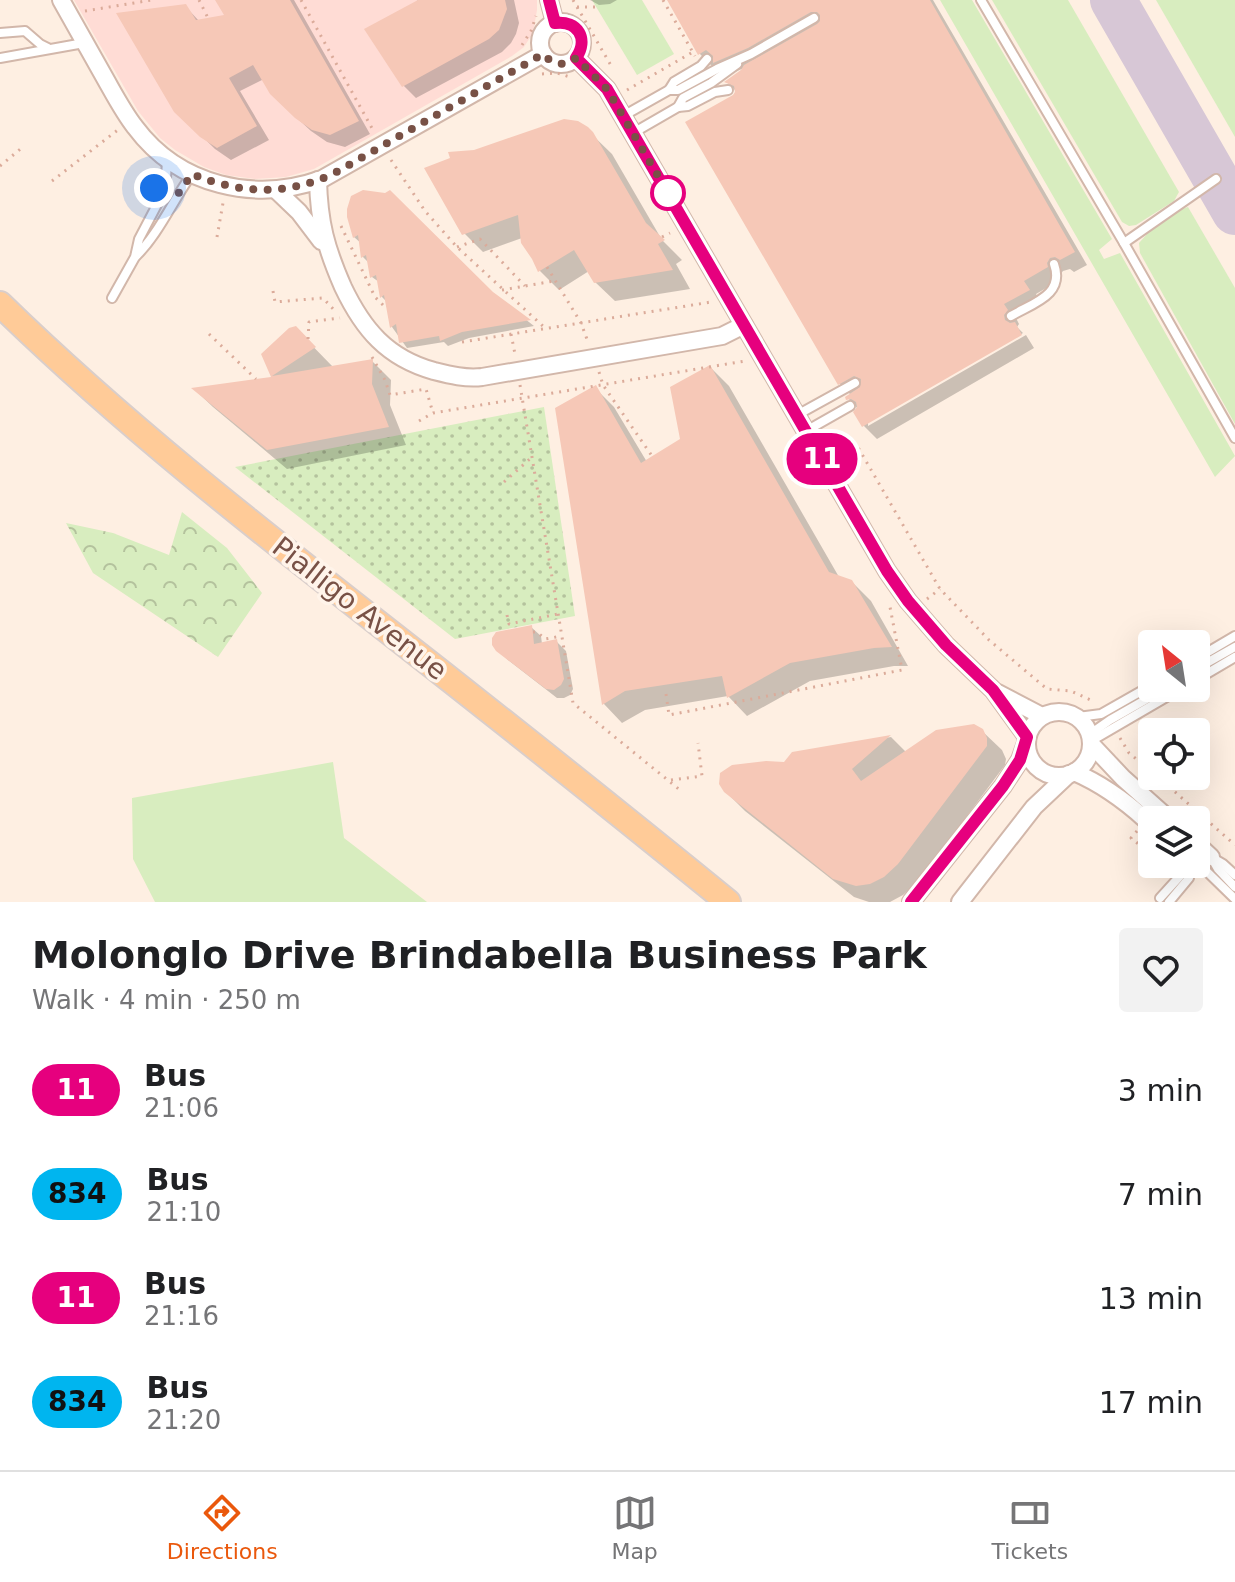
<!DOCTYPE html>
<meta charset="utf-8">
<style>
:root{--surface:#fff;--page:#f2f2f2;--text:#202124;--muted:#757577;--line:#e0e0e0;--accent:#ea580c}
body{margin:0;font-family:"DejaVu Sans",sans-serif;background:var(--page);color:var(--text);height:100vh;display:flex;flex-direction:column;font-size:30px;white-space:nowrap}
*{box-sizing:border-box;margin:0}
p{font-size:26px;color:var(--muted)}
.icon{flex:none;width:44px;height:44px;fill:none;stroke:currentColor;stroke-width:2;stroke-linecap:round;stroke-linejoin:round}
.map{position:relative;height:902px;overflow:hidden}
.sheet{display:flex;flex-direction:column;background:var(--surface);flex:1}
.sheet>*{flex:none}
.badge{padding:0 16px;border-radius:26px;font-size:28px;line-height:52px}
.needle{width:52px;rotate:330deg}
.fabs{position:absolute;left:1138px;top:630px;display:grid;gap:16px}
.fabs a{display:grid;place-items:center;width:72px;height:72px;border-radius:8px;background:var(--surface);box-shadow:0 8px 32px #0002;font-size:40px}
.you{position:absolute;width:40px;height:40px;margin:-20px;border:6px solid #fff;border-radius:50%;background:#1a73e8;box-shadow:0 0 0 12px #1a73e833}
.map>.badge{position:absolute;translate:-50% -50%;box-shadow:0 0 0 4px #fff}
.round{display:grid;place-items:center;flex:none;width:84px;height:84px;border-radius:8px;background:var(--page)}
.overview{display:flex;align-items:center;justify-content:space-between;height:136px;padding:0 32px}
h1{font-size:38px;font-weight:700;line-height:60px}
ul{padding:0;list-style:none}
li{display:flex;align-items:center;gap:24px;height:104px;padding:0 32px}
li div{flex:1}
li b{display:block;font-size:30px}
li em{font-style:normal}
li .badge{min-width:88px;font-weight:700;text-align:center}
.menu{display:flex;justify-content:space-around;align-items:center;height:112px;border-top:2px solid var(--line);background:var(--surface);font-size:22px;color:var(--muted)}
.menu a{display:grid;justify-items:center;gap:4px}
.menu .active{color:var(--accent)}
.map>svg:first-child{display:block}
</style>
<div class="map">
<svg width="1235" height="902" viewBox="0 0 1235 902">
<defs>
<pattern id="forest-crowns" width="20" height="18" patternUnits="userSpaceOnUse" patternTransform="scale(2)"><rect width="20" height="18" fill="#d8edbf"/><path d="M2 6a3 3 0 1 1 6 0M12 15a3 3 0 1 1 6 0" fill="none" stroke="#b4c29d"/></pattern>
<pattern id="park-dots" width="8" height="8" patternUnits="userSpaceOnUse" patternTransform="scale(2)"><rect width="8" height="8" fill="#d8edbf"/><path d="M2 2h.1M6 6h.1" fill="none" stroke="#b4c29d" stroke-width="1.8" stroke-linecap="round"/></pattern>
</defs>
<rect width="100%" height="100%" fill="#feefe2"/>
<path fill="#ffdcd5" d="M 74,0 L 537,0 L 537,10 L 533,33 L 524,47 L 512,56 L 314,169 L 286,177 L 255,179 L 226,175 L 204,167 L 175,150 L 160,138 L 138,111 Z"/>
<g fill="#d8edbf">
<path d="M 592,0 L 642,0 L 674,54 L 637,75 Z"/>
<path d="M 940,0 L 972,0 L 1112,239 L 1099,250 L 1104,259 L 1120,253 L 1235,456 L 1215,477 Z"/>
<path d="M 992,0 L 1068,0 L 1179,192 L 1174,201 L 1136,225 L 1129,226 L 1122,222 Z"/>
<path d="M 1156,0 L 1235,0 L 1235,137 Z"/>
<path d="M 1188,207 L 1235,288 L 1235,424 L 1140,253 L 1139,243 L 1148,233 L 1182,209 Z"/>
<path d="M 333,762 L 344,838 L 427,902 L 155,902 L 133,859 L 132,798 Z"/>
</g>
<path fill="url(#forest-crowns)" d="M 182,512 L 227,548 L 262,593 L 218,657 L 93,573 L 66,523 L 113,533 L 169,555 Z"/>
<path fill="url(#park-dots)" d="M 544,407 L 575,616 L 455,639 L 235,467 Z"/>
<g fill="#0003">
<path d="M 217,0 L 294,0 L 370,134 L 345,147 L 327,142 L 311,131 L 285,107 L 264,79 L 240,91 L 269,140 L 231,160 L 215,149 L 176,111 L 185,6 L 200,22 L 227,16 Z"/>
<path d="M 417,0 L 514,0 L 519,23 L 516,34 L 511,43 L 502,52 L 416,98 L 403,85 L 419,2 Z"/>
<path d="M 590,0 L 617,0 L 610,4 L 599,5 Z"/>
<path d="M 669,0 L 933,0 L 1087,265 L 1074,272 L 1070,269 L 1063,271 L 1059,276 L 1060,280 L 1036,294 L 1041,303 L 1016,318 L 1019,324 L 1017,327 L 1023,333 L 868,421 L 868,426 L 1026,335 L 1034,348 L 877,439 L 864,426 L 858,409 L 847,397 L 851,395 L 839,383 L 734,96 L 737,92 L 727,82 L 744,68 L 728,75 L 717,64 L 712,66 L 699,53 Z"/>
<path d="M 583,126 L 612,154 L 662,240 L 682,260 L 676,264 L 690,289 L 615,301 L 595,282 L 589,271 L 559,290 L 540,271 L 522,238 L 483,252 L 464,233 L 474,152 Z"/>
<path d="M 349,217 L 492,293 L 534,326 L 469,338 L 448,346 L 444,342 L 407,348 L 392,327 L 388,303 L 382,297 L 379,282 L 372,277 L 370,264 L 363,257 L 362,244 L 354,237 Z"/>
<path d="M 295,328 L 334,368 L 372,361 L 391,380 L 390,405 L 406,445 L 287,469 L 213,407 L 195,390 L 273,379 L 264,354 Z"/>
<path d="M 710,367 L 729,386 L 839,577 L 851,581 L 871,601 L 908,666 L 894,666 L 810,681 L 747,716 L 728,696 L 645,710 L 622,723 L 604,704 L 595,388 L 614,407 L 647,462 L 682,440 Z"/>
<path d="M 531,627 L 541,636 L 542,644 L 557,642 L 566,651 L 573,689 L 570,695 L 564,698 L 557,698 L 508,660 L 498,650 Z"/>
<path d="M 982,731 L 1002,750 L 1006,759 L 1005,765 L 917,883 L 903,895 L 890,902 L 869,902 L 854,897 L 745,811 L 725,791 L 785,764 L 793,754 L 891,737 L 906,752 Z"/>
</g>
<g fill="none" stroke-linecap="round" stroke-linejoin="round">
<path stroke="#d7c7d6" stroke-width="46" d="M 1113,0 L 1235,212"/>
</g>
<g fill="#f6c8b7">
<path d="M 215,0 L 290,0 L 359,121 L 330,135 L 312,130 L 295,118 L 270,94 L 253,65 L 229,78 L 257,126 L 217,148 L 200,137 L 174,112 L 116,13 L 186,4 L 196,20 L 224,15 Z"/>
<path d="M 418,0 L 505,0 L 507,9 L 499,30 L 489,39 L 402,87 L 364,29 Z"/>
<path d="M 667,0 L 930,0 L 1075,252 L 1060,260 L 1055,257 L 1050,258 L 1047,263 L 1048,267 L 1024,281 L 1030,290 L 1004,304 L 1008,310 L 1004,315 L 1005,320 L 1010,323 L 1015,322 L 1022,335 L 862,427 L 853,412 L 857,407 L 856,402 L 851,399 L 846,400 L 845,397 L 860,387 L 861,379 L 854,376 L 838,385 L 685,122 L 733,95 L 735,92 L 734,86 L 724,82 L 741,70 L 744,65 L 817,24 L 820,21 L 820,15 L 817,12 L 811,12 L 748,48 L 713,63 L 713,56 L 706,50 L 698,55 Z"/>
<path d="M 564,119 L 578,121 L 588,127 L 593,132 L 646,223 L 665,240 L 658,244 L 673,270 L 594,283 L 574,250 L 538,272 L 532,259 L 521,243 L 518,215 L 462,235 L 424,168 L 450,158 L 448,152 L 474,150 Z"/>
<path d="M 363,190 L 385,193 L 390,190 L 493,292 L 531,320 L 462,332 L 440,341 L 439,336 L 399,343 L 396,324 L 390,328 L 384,295 L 380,298 L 376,275 L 370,278 L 366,255 L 361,258 L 358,235 L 353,238 L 347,217 L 347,209 L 351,196 Z"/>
<path d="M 296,326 L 316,347 L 272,376 L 373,359 L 372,384 L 389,427 L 267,450 L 191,388 L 271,377 L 261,354 L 289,328 Z"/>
<path d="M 710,365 L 829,572 L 852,580 L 892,647 L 874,648 L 790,663 L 727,698 L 722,676 L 625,691 L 602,705 L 555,408 L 596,385 L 641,463 L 680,439 L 670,387 Z"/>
<path d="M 532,625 L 534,644 L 557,639 L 564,679 L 561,685 L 554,690 L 546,689 L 496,651 L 492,645 L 492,638 L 496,632 Z"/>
<path d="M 974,724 L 983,729 L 987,738 L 987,746 L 898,864 L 884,877 L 870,884 L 856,886 L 833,879 L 724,792 L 719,784 L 720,773 L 732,765 L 766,761 L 784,762 L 792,752 L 891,735 L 852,769 L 861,781 L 936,730 Z"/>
</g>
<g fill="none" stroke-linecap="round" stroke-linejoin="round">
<defs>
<g id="service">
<path d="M 981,0 L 1124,243 L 1235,438"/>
<path d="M 0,33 L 25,31 L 40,44 L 48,48"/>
<path d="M 0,58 L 84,43"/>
<path d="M 669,90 L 678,90 L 717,69 L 751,54 L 814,18"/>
<path d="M 678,107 L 688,106 L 715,92 L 728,90"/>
<path d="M 623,116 L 669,90 L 674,82 L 701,66 L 707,59"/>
<path d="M 633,133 L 678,107 L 683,98 L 711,83 L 737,64"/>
<path d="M 1124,243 L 1216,179"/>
<path d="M 136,256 C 158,235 173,200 192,174"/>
<path d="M 112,298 L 135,257 L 139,239 L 160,199 L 166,179 L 167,159"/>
<path d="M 1011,316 C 1033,303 1065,295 1054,264"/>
<path d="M 797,415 L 855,383"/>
<path d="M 806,431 L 850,406"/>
<path d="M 1196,659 L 1235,636"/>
<path d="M 1196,669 L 1235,647"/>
<path d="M 1196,680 L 1235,657"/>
<path d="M 1078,717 L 1101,714 L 1152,685"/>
<path d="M 1090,734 L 1110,720 L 1166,688"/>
<path d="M 1091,741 L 1182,688"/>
<path d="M 1211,857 L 1218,869 L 1235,887"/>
<path d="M 1211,857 L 1223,864 L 1235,875"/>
<path d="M 1196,861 L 1235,899"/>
<path d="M 1160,898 L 1180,876 L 1180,864"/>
<path d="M 1169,902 L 1189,878 L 1191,864"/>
</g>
<g id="minor">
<path d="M 61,0 C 76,27 91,53 106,80 C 115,96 124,113 135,127 C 179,186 255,203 322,179 L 543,54"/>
<path d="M 549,0 L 555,23"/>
<circle cx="561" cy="43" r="21"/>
<path d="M 576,58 L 607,89 L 887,571 L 908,601 L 946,645 L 993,690 L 1027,737"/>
<path d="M 318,180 C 319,223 326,248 343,287 C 363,329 387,358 434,371 C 450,375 466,379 482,377 L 722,336 L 744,325"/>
<path d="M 276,190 L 299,212 L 321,241"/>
<path d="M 998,693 L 1042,716"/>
<circle cx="1059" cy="744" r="32"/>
<path d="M 1091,744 L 1123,778 L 1170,820"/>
<path d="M 1074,772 C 1102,784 1124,800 1146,820"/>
<path d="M 1196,843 L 1211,857"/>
<path d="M 911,902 L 1003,786 L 1020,760 L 1026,743"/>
<path d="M 960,902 L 1034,807 L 1069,774"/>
</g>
<path id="primary" d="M 0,304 C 121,422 255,527 388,631 C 502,720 616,811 728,902"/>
</defs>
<use href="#service" stroke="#d2b7aa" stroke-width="12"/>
<use href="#minor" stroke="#d2b7aa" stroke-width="20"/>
<use href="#primary" stroke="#d9cecb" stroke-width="28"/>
<g stroke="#dbab9a" stroke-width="3" stroke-dasharray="2 6" stroke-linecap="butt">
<path d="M 199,0 L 208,18"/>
<path d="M 301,0 L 373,130"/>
<path d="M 573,0 L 613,69"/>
<path d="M 663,0 L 695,56"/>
<path d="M 577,7 L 597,7"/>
<path d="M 85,11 L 152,0"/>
<path d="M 522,45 L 531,31 L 536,16"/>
<path d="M 542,74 L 557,73 L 570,77"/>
<path d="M 627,90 L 693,52"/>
<path d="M 391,160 L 425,211 L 457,247 L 545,328"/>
<path d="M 0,166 L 24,146"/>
<path d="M 52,181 L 119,129"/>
<path d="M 341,226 L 375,297 L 387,309"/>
<path d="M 217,237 L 223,203"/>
<path d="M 662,237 L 670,233"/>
<path d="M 457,247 L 480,239 L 525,286"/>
<path d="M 547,267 L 581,323 L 588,342"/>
<path d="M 502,290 L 554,281"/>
<path d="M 273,291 L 275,302 L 323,298 L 335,311"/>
<path d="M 209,334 L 256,379"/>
<path d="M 511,334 L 515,354"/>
<path d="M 308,339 L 309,322 L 340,318"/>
<path d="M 462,342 L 711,302"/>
<path d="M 372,357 L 385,380 L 390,395 L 426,389 L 433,413"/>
<path d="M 599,372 L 603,385 L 652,456"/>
<path d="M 520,385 L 573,703 L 680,790"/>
<path d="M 419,421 L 433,413 L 745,361"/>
<path d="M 835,446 L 844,444 L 859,449 L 940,589 L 989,640 L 1047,689 L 1071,691 L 1095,702"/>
<path d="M 504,482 L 531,458"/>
<path d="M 927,599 L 940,589"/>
<path d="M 507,615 L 509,624 L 558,614"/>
<path d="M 533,632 L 537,632 L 545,639 L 562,636"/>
<path d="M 666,694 L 669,715 L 902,670 L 890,607"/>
<path d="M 1120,738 L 1129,753 L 1152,772"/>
<path d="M 1157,776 L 1235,845"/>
<path d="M 671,780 L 702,776 L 698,743"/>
<path d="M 1137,831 L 1131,838 L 1152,855"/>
<path d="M 1158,864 L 1153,869 L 1163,878"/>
</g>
<use href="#service" stroke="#fff" stroke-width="8"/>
<use href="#minor" stroke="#fff" stroke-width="16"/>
<use href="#primary" stroke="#ffcb98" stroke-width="24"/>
</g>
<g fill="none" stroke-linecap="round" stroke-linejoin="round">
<defs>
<path id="line" d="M 549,0 L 555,23 C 578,20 589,39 576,58 L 607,89 L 887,571 L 908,601 L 946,645 L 993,690 L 1027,737 L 1020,760 L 1003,786 L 911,902"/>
</defs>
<use href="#line" stroke="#fff" stroke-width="18"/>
<use href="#line" stroke="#e6007e" stroke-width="12"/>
<path stroke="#785146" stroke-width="8" stroke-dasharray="0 14.4" d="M 154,188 L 176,197 L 192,174 C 241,194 284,196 333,174 L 543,54 C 553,65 564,67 576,58 L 607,89 L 668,193"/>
</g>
<circle fill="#fff" stroke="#e6007e" stroke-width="4" cx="668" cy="193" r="16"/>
<g text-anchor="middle" stroke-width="7" stroke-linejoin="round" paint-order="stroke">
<g font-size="28" fill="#785146" stroke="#fff4ea">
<text transform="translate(360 608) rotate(38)" y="10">Pialligo Avenue</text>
</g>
</g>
</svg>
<div class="fabs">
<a><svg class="needle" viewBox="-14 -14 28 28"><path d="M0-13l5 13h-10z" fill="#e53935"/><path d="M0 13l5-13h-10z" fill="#757577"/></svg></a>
<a><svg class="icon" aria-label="locate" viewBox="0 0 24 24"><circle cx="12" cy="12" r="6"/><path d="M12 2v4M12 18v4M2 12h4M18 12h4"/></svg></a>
<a><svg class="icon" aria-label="layers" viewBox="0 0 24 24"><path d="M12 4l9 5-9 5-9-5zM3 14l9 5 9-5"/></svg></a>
</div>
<div class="you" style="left:154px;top:188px"></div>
<b class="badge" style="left:822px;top:459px;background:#e6007e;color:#fff">11</b>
</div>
<section class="sheet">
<div class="overview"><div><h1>Molonglo Drive Brindabella Business Park</h1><p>Walk · 4 min · 250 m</p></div><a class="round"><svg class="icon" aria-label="heart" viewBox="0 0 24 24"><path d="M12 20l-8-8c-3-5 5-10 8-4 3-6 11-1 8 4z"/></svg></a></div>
<ul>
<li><span class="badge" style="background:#e6007e;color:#fff">11</span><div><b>Bus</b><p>21:06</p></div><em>3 min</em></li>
<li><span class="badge" style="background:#00b5ef;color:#111">834</span><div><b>Bus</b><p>21:10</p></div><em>7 min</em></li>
<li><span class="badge" style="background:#e6007e;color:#fff">11</span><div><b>Bus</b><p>21:16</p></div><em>13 min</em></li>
<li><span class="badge" style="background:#00b5ef;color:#111">834</span><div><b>Bus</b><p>21:20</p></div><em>17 min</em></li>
</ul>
</section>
<nav class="menu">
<a class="active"><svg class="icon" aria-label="directions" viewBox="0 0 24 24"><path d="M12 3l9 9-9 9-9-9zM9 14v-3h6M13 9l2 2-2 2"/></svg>Directions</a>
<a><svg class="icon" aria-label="map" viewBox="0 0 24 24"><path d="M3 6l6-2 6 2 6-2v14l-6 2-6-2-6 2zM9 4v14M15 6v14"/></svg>Map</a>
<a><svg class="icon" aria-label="tickets" viewBox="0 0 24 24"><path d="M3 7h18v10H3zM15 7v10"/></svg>Tickets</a>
</nav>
